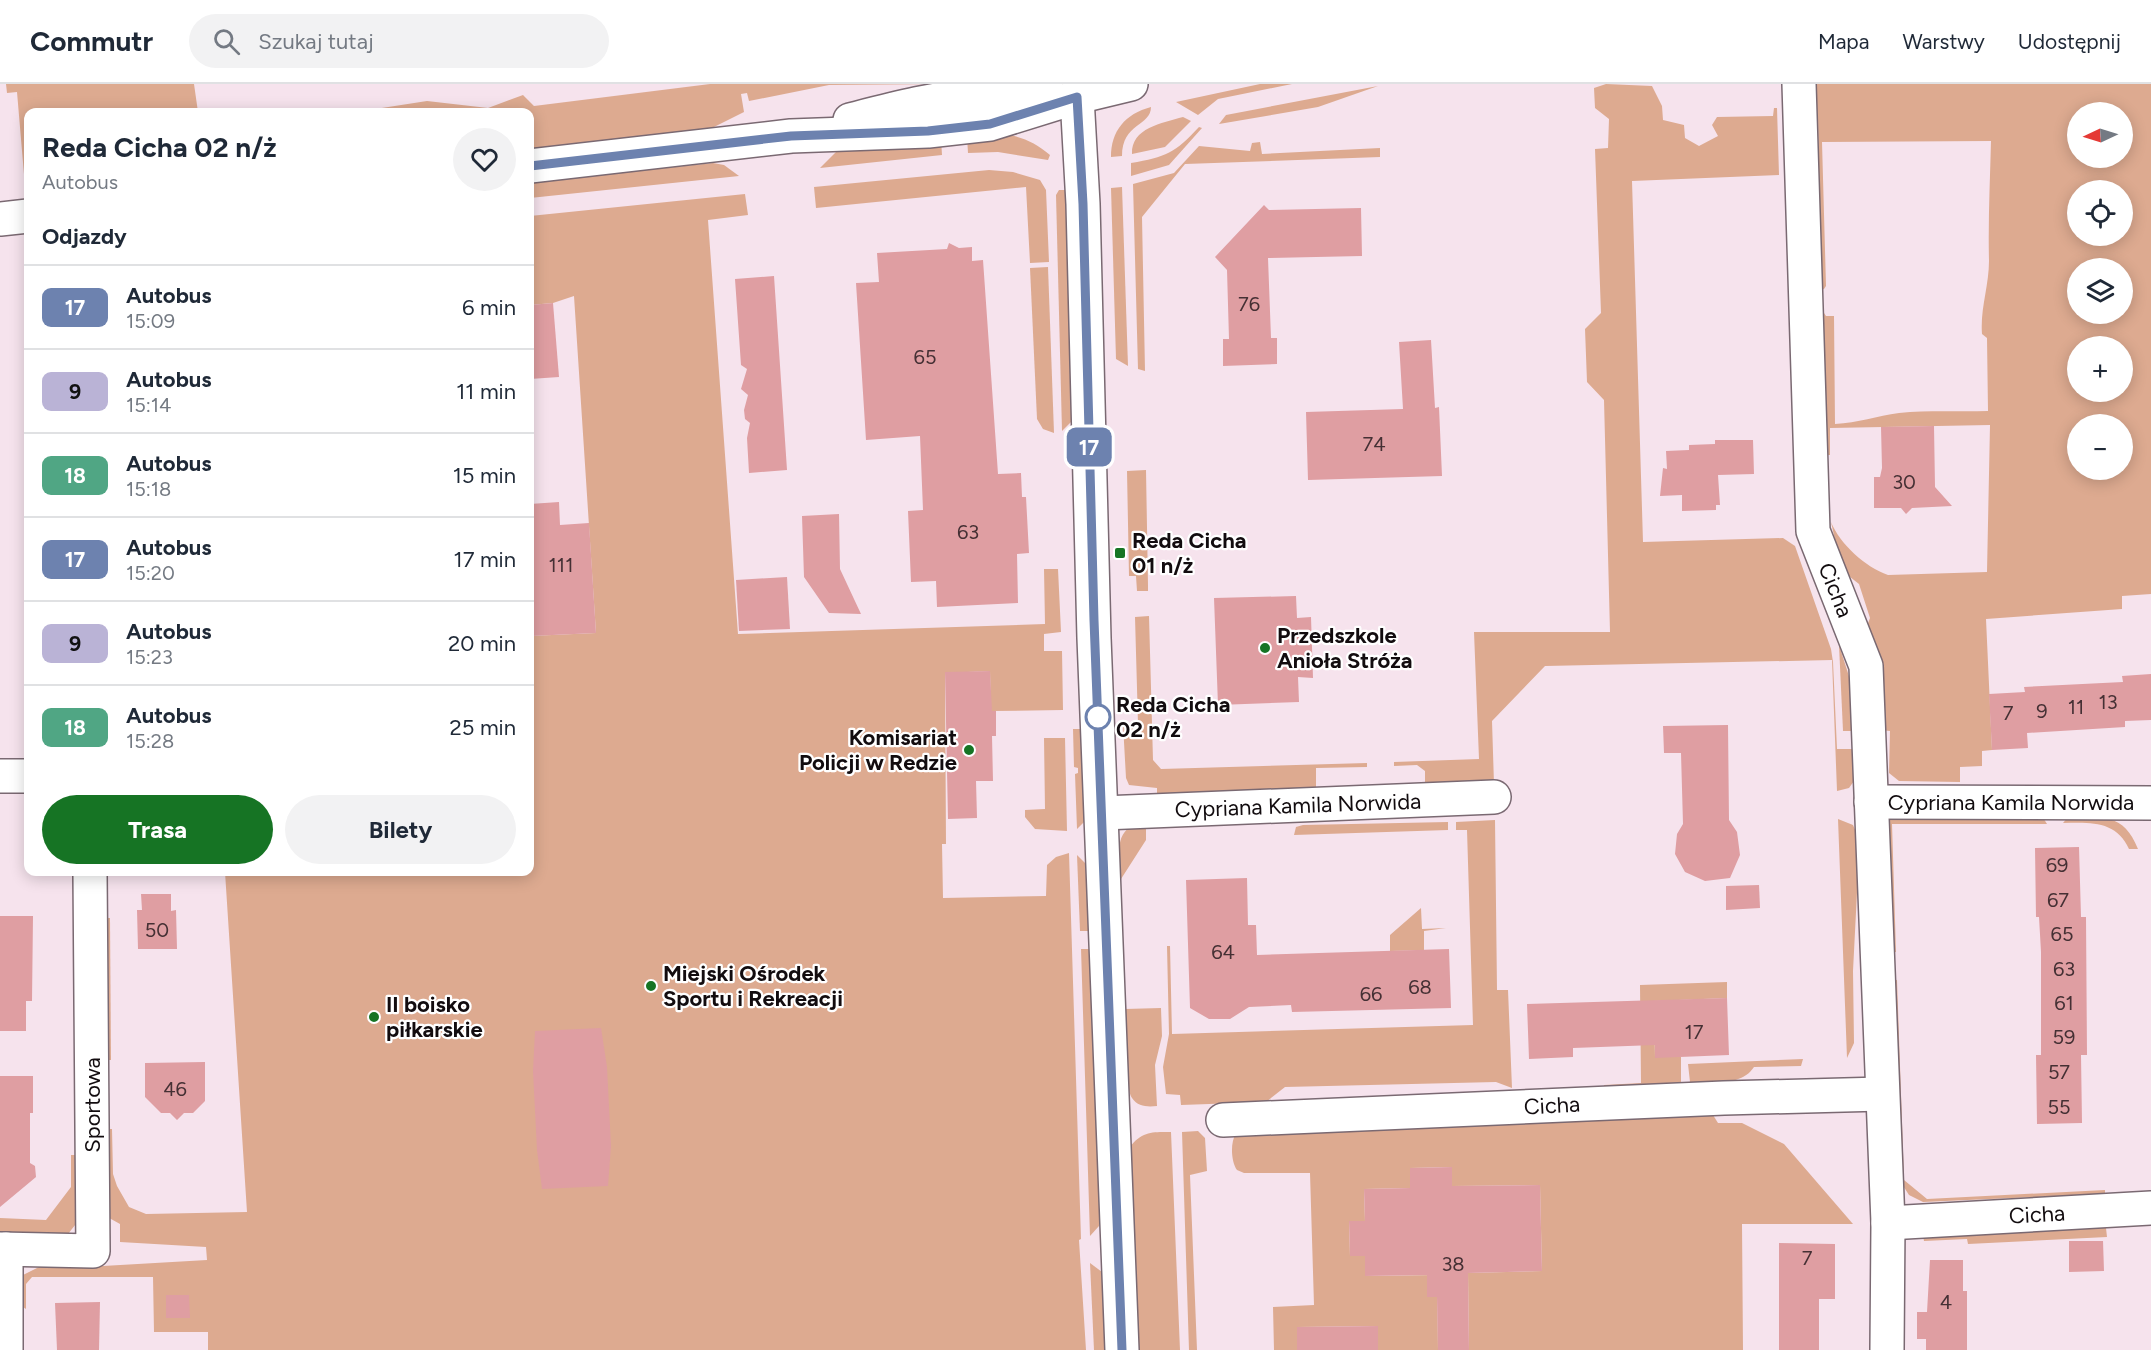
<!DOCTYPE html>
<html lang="pl">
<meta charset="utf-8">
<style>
:root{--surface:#fff;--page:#f2f2f3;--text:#1f2937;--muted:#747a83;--line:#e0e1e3;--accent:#167424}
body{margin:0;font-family:Figtree,sans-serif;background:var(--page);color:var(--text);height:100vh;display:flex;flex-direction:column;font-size:22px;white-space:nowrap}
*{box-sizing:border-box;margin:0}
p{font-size:20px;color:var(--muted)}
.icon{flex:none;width:33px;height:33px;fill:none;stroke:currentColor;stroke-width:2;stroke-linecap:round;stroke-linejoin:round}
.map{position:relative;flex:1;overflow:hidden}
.side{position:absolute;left:24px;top:24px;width:510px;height:768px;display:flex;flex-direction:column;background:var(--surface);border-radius:12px;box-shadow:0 3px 15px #0003}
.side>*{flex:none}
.badge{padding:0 12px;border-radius:9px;font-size:21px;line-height:39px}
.needle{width:39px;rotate:266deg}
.buttons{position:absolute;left:2067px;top:18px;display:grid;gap:12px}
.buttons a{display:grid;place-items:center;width:66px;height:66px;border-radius:50%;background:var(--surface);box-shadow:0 3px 15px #0003;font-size:30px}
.map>.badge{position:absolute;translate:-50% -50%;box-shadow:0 0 0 3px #fff}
h2{padding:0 18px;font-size:22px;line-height:54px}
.round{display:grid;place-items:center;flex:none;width:63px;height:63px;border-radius:32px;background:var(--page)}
.headline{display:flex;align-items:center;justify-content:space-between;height:102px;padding:0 18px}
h1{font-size:28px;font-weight:700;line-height:45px}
.cta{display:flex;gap:12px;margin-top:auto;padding:12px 18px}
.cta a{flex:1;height:69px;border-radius:36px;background:var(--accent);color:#fff;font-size:24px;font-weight:700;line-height:69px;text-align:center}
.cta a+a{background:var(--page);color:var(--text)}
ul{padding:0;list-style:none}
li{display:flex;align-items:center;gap:18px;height:84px;padding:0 18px;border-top:2px solid var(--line)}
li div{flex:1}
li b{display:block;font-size:22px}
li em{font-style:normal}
li .badge{min-width:66px;font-weight:700;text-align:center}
header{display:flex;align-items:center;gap:36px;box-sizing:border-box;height:84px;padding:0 30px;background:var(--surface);border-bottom:2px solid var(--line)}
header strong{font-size:28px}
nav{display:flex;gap:33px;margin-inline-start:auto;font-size:21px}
.search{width:420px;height:54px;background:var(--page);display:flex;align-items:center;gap:15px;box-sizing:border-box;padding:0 21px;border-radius:33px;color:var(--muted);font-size:22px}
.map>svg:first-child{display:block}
</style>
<header>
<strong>Commutr</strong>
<div class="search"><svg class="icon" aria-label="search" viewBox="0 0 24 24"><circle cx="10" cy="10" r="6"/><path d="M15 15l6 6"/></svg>Szukaj tutaj</div>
<nav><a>Mapa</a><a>Warstwy</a><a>Udostępnij</a></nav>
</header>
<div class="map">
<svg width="2151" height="1266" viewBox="0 0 2151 1266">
<rect width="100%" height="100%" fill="#f6e3ed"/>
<g fill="#ddaa90" fill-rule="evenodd">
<path d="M 6,0 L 194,0 L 198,28 L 28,28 L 28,106 L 25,102 L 17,8 L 7,9 Z"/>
<path d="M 710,0 L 941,0 L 829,1 L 749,17 L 747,9 L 741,10 L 744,28 L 704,48 L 530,66 L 530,28 L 356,28 L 427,17 L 488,24 L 523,11 L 534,22 Z"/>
<path d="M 1260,0 L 1292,0 L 1218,15 L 1198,31 L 1176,18 Z"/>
<path d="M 1606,0 L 1652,2 L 1662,22 L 1663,36 L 1684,41 L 1685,54 L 1699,62 L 1718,52 L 1712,41 L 1717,33 L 1773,32 L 1774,24 L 1777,24 L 1779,91 L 1632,97 L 1643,458 L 1783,454 L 1795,462 L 1831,565 L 1833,578 L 1837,665 L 1856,665 L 1854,697 L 1849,704 L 1837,707 L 1832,576 L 1545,582 L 1492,637 L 1494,700 L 1425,702 L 1425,687 L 1417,681 L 1394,682 L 1394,678 L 1479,675 L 1474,548 L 1610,548 L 1604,316 L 1587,298 L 1585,245 L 1601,229 L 1595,65 L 1608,64 L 1609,35 L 1595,24 L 1594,4 Z"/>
<path d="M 1815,0 L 2151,0 L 2151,510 L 2122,512 L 2122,525 L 1986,535 L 1992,666 L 1982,667 L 1982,682 L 1960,683 L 1960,698 L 1899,697 L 1889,689 L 1890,647 L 1880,646 L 1865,547 L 1870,534 L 1859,500 L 1845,489 L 1840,478 L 1831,438 C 1840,460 1865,483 1888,491 L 1987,488 L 1990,341 L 1830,344 L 1830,371 L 1824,371 L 1826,305 L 1821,232 L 1824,229 L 1826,232 L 1834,232 L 1835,340 C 1858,339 1877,332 1899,329 C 1928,326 1959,328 1988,327 L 1987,254 L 1982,250 C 1980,225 1989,202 1989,177 C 1988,137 1990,97 1991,57 L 1822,58 L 1826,202 L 1824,205 L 1820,206 L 1818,32 L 1813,26 ZM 2078,28 L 2122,28 L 2122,74 L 2078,74 ZM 2078,106 L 2122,106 L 2122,152 L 2078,152 ZM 2078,184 L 2122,184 L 2122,230 L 2078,230 ZM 2078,262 L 2122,262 L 2122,308 L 2078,308 ZM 2078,340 L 2122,340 L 2122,386 L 2078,386 Z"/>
<path d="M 1378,2 L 1318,23 L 1219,40 L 1226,31 Z"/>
<path d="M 1151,23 C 1151,42 1122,39 1122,72 L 1111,73 C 1111,47 1125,30 1151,23 Z"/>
<path d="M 1183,33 L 1191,37 L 1165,63 L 1132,70 C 1131,44 1162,39 1183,33 Z"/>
<path d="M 1199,43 L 1202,44 L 1169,81 L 1131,92 L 1131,79 C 1166,73 1175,69 1199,43 Z"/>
<path d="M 1005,50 C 1023,53 1036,59 1050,71 L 1048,76 L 998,68 L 968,69 L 967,53 Z"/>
<path d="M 941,56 L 942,71 L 820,84 L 837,67 Z"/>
<path d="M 1260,58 L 1262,70 L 1380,64 L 1380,73 L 1185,80 L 1142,133 L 1145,287 L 1138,285 L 1133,100 L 1174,89 L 1199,62 L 1250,67 L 1252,59 Z"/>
<path d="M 713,79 L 724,81 L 739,92 L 530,114 L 530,98 Z"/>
<path d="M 989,86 L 1013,88 L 1040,96 L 1046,106 L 1049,178 L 1030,179 L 1026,103 L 816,124 L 814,103 Z"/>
<path d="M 1122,103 L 1128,282 L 1116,275 L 1111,104 Z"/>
<path d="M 1059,106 L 1067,106 L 1075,334 L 1062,347 L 1056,111 Z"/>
<path d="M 745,110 L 748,131 L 708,136 L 738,550 L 1045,540 L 1044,485 L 1058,485 L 1061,548 L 1044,550 L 1044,567 L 1062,567 L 1063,626 L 991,627 L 990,587 L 945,589 L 946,760 L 942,760 L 943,814 L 1046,812 L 1047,781 L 1056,773 L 1069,769 L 1081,1155 L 1079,1156 L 1086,1266 L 208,1266 L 208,1248 L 154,1248 L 153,1193 L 32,1193 L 26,1200 L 26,1225 L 20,1221 L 23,1191 L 41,1182 L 103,1182 L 207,1176 L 206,1163 L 120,1158 L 120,1140 L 102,1130 L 105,1045 L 112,1045 L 113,1090 L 117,1102 L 129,1123 L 146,1130 L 247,1128 L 225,788 L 530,788 L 530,552 L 596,549 L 574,212 L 553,219 L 530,221 L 530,132 Z"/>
<path d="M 1048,183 L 1054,349 L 1043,345 L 1037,335 L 1030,184 Z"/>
<path d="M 1146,386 L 1148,501 L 1148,507 L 1137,507 L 1136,492 L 1129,492 L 1127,387 Z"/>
<path d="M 1149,532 L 1153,676 L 1161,685 L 1367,679 L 1367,683 L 1316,684 L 1316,704 L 1157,711 L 1157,704 L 1129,701 L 1126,694 L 1123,640 L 1138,640 L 1135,533 Z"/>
<path d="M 1839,561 L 1854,608 L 1855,647 L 1843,647 Z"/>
<path d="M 1073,645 L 1085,645 L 1086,736 L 1077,745 L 1075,690 L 1078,689 L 1078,684 L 1074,683 Z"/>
<path d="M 1044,654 L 1065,654 L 1067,747 L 1035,745 L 1025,733 L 1025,726 L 1045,725 Z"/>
<path d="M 1894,732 L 2042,732 L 2047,740 L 1892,740 L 1896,868 L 1888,869 L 1886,735 Z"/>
<path d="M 2069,732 C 2102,733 2124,729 2138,765 L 2129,765 C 2117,737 2091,738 2063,739 Z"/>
<path d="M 1838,735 L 1853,741 L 1856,748 L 1858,789 L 1853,887 L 1854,959 L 1847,974 Z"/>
<path d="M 1495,736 L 1497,906 L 1508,906 L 1512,1004 L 1496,998 L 1285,1003 L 1266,1018 L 1181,1021 L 1180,1011 L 1166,1010 L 1163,983 L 1169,950 L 1167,862 L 1170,862 L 1172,950 L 1473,941 L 1467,746 L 1456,746 L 1456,738 Z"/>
<path d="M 1140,738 L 1141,745 L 1146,745 L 1146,756 L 1121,795 C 1120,770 1112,748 1140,738 Z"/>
<path d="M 1448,738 L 1448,746 L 1294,751 L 1296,743 L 1303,741 Z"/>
<path d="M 1077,771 L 1087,781 L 1091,847 L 1080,847 Z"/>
<path d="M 1421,824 L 1422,845 L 1446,844 L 1424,847 L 1424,866 L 1390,867 L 1390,851 Z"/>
<path d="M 103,834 L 110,834 L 111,976 L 104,976 Z"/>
<path d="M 1081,865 L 1093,865 L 1102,1131 L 1099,1142 L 1090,1152 Z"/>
<path d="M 1897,896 L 1904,1096 L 1927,1115 L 2105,1106 L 2105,1110 L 1923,1118 L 1909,1111 L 1900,1097 L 1885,897 Z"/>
<path d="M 1727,898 L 1727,914 L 1654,917 L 1655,973 L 1681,973 L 1681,999 L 1653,1001 L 1605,1013 L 1604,1001 L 1641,999 L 1640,901 Z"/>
<path d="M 1161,924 L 1162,952 L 1155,981 L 1157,1022 C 1148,1023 1138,1023 1132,1014 C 1124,1003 1126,941 1125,925 Z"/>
<path d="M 1803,975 L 1801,982 L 1754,983 C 1741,1003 1711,998 1690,998 L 1688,980 Z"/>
<path d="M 1713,1031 L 1718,1039 L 1742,1039 L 1784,1060 L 1853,1140 L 1742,1140 L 1743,1266 L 1469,1266 L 1468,1189 L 1542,1187 L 1540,1101 L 1452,1102 L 1452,1083 L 1410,1084 L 1410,1104 L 1364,1105 L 1365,1137 L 1349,1137 L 1350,1172 L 1365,1172 L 1365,1192 L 1437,1191 L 1438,1266 L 1378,1266 L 1377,1242 L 1297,1243 L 1297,1266 L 1274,1266 L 1273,1223 L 1314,1221 L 1310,1089 L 1244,1089 L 1237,1086 C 1231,1077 1230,1059 1236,1049 L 1267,1045 L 1273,1051 Z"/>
<path d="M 1198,1047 L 1205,1054 L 1207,1087 L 1190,1091 L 1197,1266 L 1189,1266 L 1182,1048 Z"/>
<path d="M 1171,1048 L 1180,1266 L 1138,1266 L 1130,1063 C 1142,1047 1153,1048 1171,1048 Z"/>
<path d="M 71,1071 L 76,1071 L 79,1136 L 68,1150 L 0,1154 L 0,1134 L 46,1136 L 71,1103 Z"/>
<path d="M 2096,1141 L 2106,1144 L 2107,1153 L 1968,1160 L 1967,1155 L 1924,1157 L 1922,1148 Z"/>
<path d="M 1090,1179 L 1102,1188 L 1105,1199 L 1105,1266 L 1094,1266 Z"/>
</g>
<g fill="#df9ea2">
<path d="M 1264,121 L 1269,126 L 1361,124 L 1362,172 L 1268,174 L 1271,254 L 1277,254 L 1277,280 L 1223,282 L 1223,255 L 1229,255 L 1227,186 L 1215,173 Z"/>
<path d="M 949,159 L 959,164 L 972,163 L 972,177 L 983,176 L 998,390 L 1021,389 L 1022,413 L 1026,413 L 1029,469 L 1017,470 L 1018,519 L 937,523 L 936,497 L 911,498 L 908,427 L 923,426 L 920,352 L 866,356 L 856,199 L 879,198 L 877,169 L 947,165 Z"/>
<path d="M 774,192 L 787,386 L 749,389 L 747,354 L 750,339 L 745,335 L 744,326 L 748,311 L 741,305 L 747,285 L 741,281 L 735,195 Z"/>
<path d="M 553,219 L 559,293 L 530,295 L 530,221 Z"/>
<path d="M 1431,256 L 1435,324 L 1439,323 L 1442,392 L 1308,396 L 1306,328 L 1403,325 L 1399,258 Z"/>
<path d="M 1934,342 L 1935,403 L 1952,422 L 1912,424 L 1906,430 L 1901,424 L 1874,424 L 1874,393 L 1880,393 L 1882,384 L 1881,343 Z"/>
<path d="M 1715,356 L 1753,356 L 1754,390 L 1718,391 L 1720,421 L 1716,421 L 1716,426 L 1682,427 L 1682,411 L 1660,412 L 1663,384 L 1667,385 L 1666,367 L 1689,366 L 1689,361 L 1715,360 Z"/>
<path d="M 559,418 L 560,441 L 589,439 L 596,549 L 531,552 L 530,420 Z"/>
<path d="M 839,430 L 840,485 L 861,530 L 829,529 L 804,493 L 802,432 Z"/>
<path d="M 787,493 L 790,545 L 739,547 L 736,496 Z"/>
<path d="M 1296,512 L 1297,534 L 1311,533 L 1313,594 L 1298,593 L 1299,618 L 1218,621 L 1214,514 Z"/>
<path d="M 990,587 L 992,627 L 996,627 L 996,652 L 992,652 L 993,697 L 976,697 L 977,734 L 948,735 L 945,588 Z"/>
<path d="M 2151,590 L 2151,636 L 2125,637 L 2125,643 L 2027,649 L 2028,664 L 1992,666 L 1989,610 L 2025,608 L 2024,603 L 2123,598 L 2122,592 Z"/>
<path d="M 1728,641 L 1729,736 L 1737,748 L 1740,771 L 1730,794 L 1705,797 L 1685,788 L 1675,770 L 1677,750 L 1683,740 L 1681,669 L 1664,669 L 1663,642 Z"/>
<path d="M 2079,763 L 2081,833 L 2086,833 L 2087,971 L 2081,971 L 2082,1039 L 2037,1040 L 2036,971 L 2041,971 L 2041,868 L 2039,833 L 2036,833 L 2035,764 Z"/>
<path d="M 1247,794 L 1248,841 L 1256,841 L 1257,871 L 1449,865 L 1451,924 L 1292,928 L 1291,921 L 1249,923 L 1230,935 L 1209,935 L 1190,924 L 1186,796 Z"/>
<path d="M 1759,801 L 1760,824 L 1726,826 L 1726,802 Z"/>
<path d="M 141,810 L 171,810 L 171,827 L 176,826 L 177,865 L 138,865 L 137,826 L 142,826 Z"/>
<path d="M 0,832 L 33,832 L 32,917 L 26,917 L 26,947 L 0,947 Z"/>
<path d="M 1727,914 L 1729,971 L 1655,974 L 1655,961 L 1573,964 L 1573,973 L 1529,975 L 1527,920 Z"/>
<path d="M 601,944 L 607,983 L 611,1062 L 608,1102 L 542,1105 L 537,1066 L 533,987 L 535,947 Z"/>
<path d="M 205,978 L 205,1017 L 193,1029 L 184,1029 L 177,1036 L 170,1029 L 161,1029 L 145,1013 L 145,979 Z"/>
<path d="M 0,992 L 33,992 L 33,1029 L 30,1029 L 30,1079 L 35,1082 L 36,1093 L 0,1123 Z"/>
<path d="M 1452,1083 L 1452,1102 L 1540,1101 L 1542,1187 L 1468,1189 L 1469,1266 L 1438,1266 L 1437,1213 L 1427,1213 L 1427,1191 L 1365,1192 L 1365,1172 L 1350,1172 L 1349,1137 L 1365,1137 L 1364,1105 L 1410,1104 L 1410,1084 Z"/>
<path d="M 2069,1157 L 2103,1157 L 2104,1187 L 2069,1188 Z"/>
<path d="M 1779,1159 L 1835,1160 L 1835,1215 L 1819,1215 L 1819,1266 L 1779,1266 Z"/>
<path d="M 1930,1176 L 1963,1176 L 1963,1207 L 1967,1207 L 1967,1266 L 1926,1266 L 1926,1255 L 1917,1255 L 1917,1228 L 1927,1228 Z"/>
<path d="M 166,1211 L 189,1211 L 190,1234 L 166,1234 Z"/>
<path d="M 100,1218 L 99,1266 L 57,1266 L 55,1219 Z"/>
<path d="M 1378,1242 L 1378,1266 L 1297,1266 L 1297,1243 Z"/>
</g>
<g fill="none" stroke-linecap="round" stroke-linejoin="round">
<defs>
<g id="street">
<path d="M 1799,0 L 1813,447 L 1866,582 L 1888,1139 L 1887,1266"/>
<path d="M 0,692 L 28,692"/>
<path d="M 1871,718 L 2151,719"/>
<path d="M 1103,729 L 1494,713"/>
<path d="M 1223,1036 L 1724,1014 L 1882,1010"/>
<path d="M 1888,1139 L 2151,1124"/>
<path d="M 0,1165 L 93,1167 L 90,788"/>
<path d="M 6,1165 L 6,1266"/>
</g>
<g id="secondary">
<path d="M 1077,13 L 1083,120 L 1094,554 L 1122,1266"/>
<path d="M 850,36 C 893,25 934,14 977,11 C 1001,9 1027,12 1051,12"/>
<path d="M 530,82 L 791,52 L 928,47 L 990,40 L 1077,13 L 1131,0"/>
<path d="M 0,135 L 28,132"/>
</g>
</defs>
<use href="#street" stroke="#7a6972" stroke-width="36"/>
<use href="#secondary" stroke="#7a6972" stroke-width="36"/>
<use href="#street" stroke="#fff" stroke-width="33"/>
<use href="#secondary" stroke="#fff" stroke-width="33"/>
</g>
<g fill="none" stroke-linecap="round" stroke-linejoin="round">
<defs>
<path id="line" d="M 530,82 L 791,52 L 928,47 L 990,40 L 1077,13 L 1083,120 L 1094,536 L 1122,1266"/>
</defs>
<use href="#line" stroke="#fff" stroke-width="14"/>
<use href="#line" stroke="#6d82af" stroke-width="9"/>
</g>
<g fill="#167424" stroke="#fff" stroke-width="2">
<rect x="1114" y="463" width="12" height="12" rx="3"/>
<circle cx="1265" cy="564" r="6"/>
<circle cx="969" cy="666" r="6"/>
<circle cx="651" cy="902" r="6"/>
<circle cx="374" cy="933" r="6"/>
</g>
<circle fill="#fff" stroke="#6d82af" stroke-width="3" cx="1098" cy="633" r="12"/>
<g text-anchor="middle" stroke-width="4.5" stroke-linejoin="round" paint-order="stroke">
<g font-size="20" fill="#453034">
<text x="1249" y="227">76</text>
<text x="925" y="280">65</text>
<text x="1374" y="367">74</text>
<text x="1904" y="405">30</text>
<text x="968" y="455">63</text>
<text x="561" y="488">111</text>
<text x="2108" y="625">13</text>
<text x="2076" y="630">11</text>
<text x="2042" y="634">9</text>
<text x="2008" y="636">7</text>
<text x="2057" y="788">69</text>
<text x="2058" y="823">67</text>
<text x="157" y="853">50</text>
<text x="2062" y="857">65</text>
<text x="1223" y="875">64</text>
<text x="2064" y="892">63</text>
<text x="1420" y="910">68</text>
<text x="1371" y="917">66</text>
<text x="2064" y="926">61</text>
<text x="1694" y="955">17</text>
<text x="2064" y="960">59</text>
<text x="2059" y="995">57</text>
<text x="175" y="1012">46</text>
<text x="2059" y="1030">55</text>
<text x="1807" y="1181">7</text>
<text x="1453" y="1187">38</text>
<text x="1946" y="1225">4</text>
</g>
<g font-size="22" font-weight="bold" fill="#120c0f" stroke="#fff" text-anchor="start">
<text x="1132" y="464">Reda Cicha<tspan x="1132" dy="25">01 n/ż</tspan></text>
<text x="1277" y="559">Przedszkole<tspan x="1277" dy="25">Anioła Stróża</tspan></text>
<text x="957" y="661" text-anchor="end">Komisariat<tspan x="957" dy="25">Policji w Redzie</tspan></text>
<text x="663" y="897">Miejski Ośrodek<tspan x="663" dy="25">Sportu i Rekreacji</tspan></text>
<text x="386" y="928">II boisko<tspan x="386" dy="25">piłkarskie</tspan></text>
</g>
<g font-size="22" fill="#120c0f" stroke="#fff">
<text transform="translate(1836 506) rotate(68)" y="8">Cicha</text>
<text x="2011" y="726">Cypriana Kamila Norwida</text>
<text transform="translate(1298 721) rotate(-2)" y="8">Cypriana Kamila Norwida</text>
<text transform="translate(92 1021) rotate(-90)" y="8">Sportowa</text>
<text transform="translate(1552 1021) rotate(-3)" y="8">Cicha</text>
<text transform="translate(2037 1130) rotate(-3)" y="8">Cicha</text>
</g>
<g font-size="22" font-weight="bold" fill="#120c0f" stroke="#fff" text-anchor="start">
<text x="1116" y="628">Reda Cicha<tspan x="1116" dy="25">02 n/ż</tspan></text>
</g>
</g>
</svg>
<div class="buttons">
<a><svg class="needle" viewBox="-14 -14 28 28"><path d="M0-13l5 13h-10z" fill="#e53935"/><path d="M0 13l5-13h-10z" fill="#747a83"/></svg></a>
<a><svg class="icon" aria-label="locate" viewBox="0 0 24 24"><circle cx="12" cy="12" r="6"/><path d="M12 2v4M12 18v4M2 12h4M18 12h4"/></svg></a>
<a><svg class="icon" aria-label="layers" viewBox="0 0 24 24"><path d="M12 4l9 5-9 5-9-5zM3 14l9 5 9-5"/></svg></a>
<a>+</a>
<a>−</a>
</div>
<b class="badge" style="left:1089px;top:363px;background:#6d82af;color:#fff">17</b>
<section class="side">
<div class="headline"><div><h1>Reda Cicha 02 n/ż</h1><p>Autobus</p></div><a class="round"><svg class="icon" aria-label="heart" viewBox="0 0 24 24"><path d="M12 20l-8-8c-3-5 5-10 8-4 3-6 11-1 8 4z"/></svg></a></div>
<h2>Odjazdy</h2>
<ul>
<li><span class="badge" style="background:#6d82af;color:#fff">17</span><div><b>Autobus</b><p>15:09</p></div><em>6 min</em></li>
<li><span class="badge" style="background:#bab3d6;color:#111">9</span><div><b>Autobus</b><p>15:14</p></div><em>11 min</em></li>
<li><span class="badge" style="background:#50a684;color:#fff">18</span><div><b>Autobus</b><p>15:18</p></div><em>15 min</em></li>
<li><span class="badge" style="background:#6d82af;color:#fff">17</span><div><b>Autobus</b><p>15:20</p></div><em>17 min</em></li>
<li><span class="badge" style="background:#bab3d6;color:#111">9</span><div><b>Autobus</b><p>15:23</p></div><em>20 min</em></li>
<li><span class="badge" style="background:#50a684;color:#fff">18</span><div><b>Autobus</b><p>15:28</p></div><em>25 min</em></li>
</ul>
<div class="cta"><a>Trasa</a><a>Bilety</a></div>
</section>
</div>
